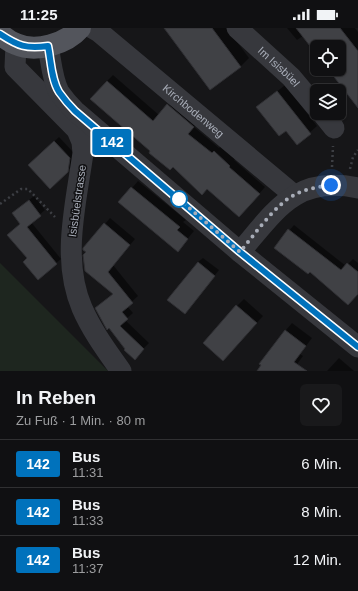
<!DOCTYPE html>
<html lang="de">
<meta charset="utf-8">
<style>
:root{--surface:#101012;--page:#19191b;--text:#f1f3f6;--muted:#9c9d9f;--line:#303032}
body{margin:0;font-family:Arial,sans-serif;background:var(--page);color:var(--text);height:100vh;display:flex;flex-direction:column;font-size:15px;white-space:nowrap}
*{box-sizing:border-box;margin:0}
p{font-size:13px;color:var(--muted)}
.icon{flex:none;width:22px;height:22px;fill:none;stroke:currentColor;stroke-width:2;stroke-linecap:round;stroke-linejoin:round}
.map{position:relative;height:343px;overflow:hidden}
.details{display:flex;flex-direction:column;background:var(--surface);flex:1}
.details>*{flex:none}
.badge{padding:0 8px;border-radius:3px;font-size:14px;line-height:26px}
.tools{position:absolute;left:310px;top:12px;display:grid;gap:8px}
.tools a{display:grid;place-items:center;width:36px;height:36px;border-radius:6px;background:var(--surface);box-shadow:0 1px 3px #0004,0 0 0 1px var(--line);font-size:20px}
.you{position:absolute;width:20px;height:20px;margin:-10px;border:3px solid #fff;border-radius:50%;background:#1a73e8;box-shadow:0 0 0 6px #1a73e833}
.map>.badge{position:absolute;translate:-50% -50%;box-shadow:0 0 0 2px #fff}
.round{display:grid;place-items:center;flex:none;width:42px;height:42px;border-radius:6px;background:var(--page)}
.headline{display:flex;align-items:center;justify-content:space-between;height:68px;padding:0 16px}
h1{font-size:19px;font-weight:800;line-height:30px}
ul{padding:0;list-style:none}
li{display:flex;align-items:center;gap:12px;height:48px;padding:0 16px;border-top:1px solid var(--line)}
li div{flex:1}
li b{display:block;font-size:15px}
li em{font-style:normal}
li .badge{min-width:44px;font-weight:700;text-align:center}
.status{display:flex;justify-content:space-between;align-items:center;height:28px;padding:0 20px;background:var(--surface);direction:ltr}
.status svg{height:11px;fill:currentColor}
.map>svg:first-child{display:block}
</style>
<div class="status"><b>11:25</b><svg viewBox="0 0 49 12"><path d="M0 12V9h3v3zM5 12V6h3v6zM10 12V3h3v9zM15 12V0h3v12zM26 1h20v11H26zM47 4h2v5h-2z"/></svg></div>
<div class="map">
<svg width="358" height="343" viewBox="0 0 358 343">
<rect width="100%" height="100%" fill="#161618"/>
<path fill="#1e261f" d="M 0,235 L 108,343 L 0,343 Z"/>
<g fill="#0007">
<path d="M 166,0 L 227,0 L 249,30 L 240,39 Z"/>
<path d="M 287,0 L 355,0 L 358,4 L 358,76 L 329,41 L 339,41 L 339,19 L 317,19 L 317,25 L 303,8 L 297,12 Z"/>
<path d="M 113,47 L 159,87 L 174,71 L 199,92 L 194,99 L 219,120 L 221,118 L 235,131 L 234,132 L 265,159 L 245,182 L 207,160 L 152,123 L 107,53 Z"/>
<path d="M 285,57 L 317,98 L 298,115 L 287,101 L 258,79 Z"/>
<path d="M 59,109 L 74,125 L 72,138 L 50,160 L 29,137 Z"/>
<path d="M 138,153 L 186,192 L 183,194 L 194,203 L 184,215 L 132,160 Z"/>
<path d="M 34,168 L 45,182 L 31,194 L 61,231 L 38,250 L 28,230 L 18,181 Z"/>
<path d="M 110,190 L 135,211 L 113,237 L 138,268 L 127,278 L 133,285 L 125,292 L 149,315 L 140,324 L 126,321 L 109,299 L 114,266 L 86,242 L 105,196 Z"/>
<path d="M 294,197 L 346,238 L 353,231 L 358,235 L 358,265 L 310,243 L 275,219 Z"/>
<path d="M 203,230 L 219,242 L 189,280 L 198,234 Z"/>
<path d="M 244,271 L 263,288 L 230,325 L 237,278 Z"/>
<path d="M 292,295 L 312,310 L 300,326 L 303,328 L 292,343 L 259,343 L 263,337 L 260,335 L 286,302 Z"/>
<path d="M 339,330 L 354,343 L 327,343 Z"/>
</g>
<g fill="#404145" stroke="#303034">
<path d="M 164,0 L 212,0 L 241,39 L 210,62 Z"/>
<path d="M 296,0 L 340,0 L 358,23 L 358,80 L 328,41 L 339,41 L 339,19 L 317,19 L 317,27 Z"/>
<path d="M 107,53 L 153,93 L 167,76 L 194,99 L 188,106 L 212,125 L 214,123 L 230,138 L 229,139 L 260,166 L 239,189 L 207,161 L 202,167 L 173,139 L 170,142 L 149,125 L 150,123 L 90,71 Z"/>
<path d="M 277,63 L 311,106 L 297,117 L 286,103 L 279,108 L 256,79 Z"/>
<path d="M 54,113 L 70,130 L 68,144 L 50,161 L 28,137 Z"/>
<path d="M 131,159 L 180,199 L 177,202 L 188,211 L 178,224 L 118,174 Z"/>
<path d="M 29,172 L 41,188 L 27,199 L 57,236 L 38,252 L 23,234 L 27,230 L 7,207 L 20,196 L 12,185 Z"/>
<path d="M 104,195 L 130,217 L 108,244 L 133,275 L 122,284 L 128,291 L 120,298 L 144,321 L 135,332 L 124,322 L 125,321 L 109,300 L 107,302 L 95,280 L 113,266 L 85,243 L 83,227 L 86,224 L 83,222 L 83,220 Z"/>
<path d="M 288,201 L 341,242 L 347,235 L 358,244 L 358,266 L 348,277 L 310,244 L 308,246 L 274,220 Z"/>
<path d="M 198,234 L 215,248 L 185,286 L 167,272 Z"/>
<path d="M 236,277 L 257,295 L 223,333 L 203,315 Z"/>
<path d="M 285,302 L 306,318 L 294,334 L 307,343 L 257,343 L 261,337 L 259,336 Z"/>
</g>
<g fill="none" stroke-linecap="round" stroke-linejoin="round">
<g stroke="#3d3f44" stroke-width="2.5" stroke-dasharray="2 3" stroke-linecap="butt">
<path d="M 332,139 L 333,118"/>
<path d="M 350,141 L 353,129 L 358,122"/>
<path d="M 0,176 L 21,161 L 28,161 L 55,189"/>
</g>
<g stroke="#37383d" stroke-width="21">
<path id="s1" d="M 92,0 L 99,4 L 294,167"/>
<path id="s2" d="M 237,0 L 291,49 L 317,80"/>
<path d="M 16,17 L 15,39 L 77,102 L 82,114 L 83,125 C 76,176 61,231 82,280 C 92,303 107,323 121,343"/>
<path d="M 48,18 C 51,32 52,51 59,64 C 64,71 69,77 75,83 L 240,224 L 358,319"/>
<path d="M 322,85 L 334,100"/>
<path d="M 240,224 C 276,182 296,147 358,160"/>
</g>
<path stroke="#53555c" stroke-width="22" d="M 0,6 C 5,10 10,14 16,16 C 36,25 66,16 80,0"/>
</g>
<g fill="none" stroke-linecap="round" stroke-linejoin="round">
<defs>
<path id="line" d="M 0,6 C 18,18 26,21 48,18 C 51,32 51,51 59,64 C 64,71 69,77 75,83 L 240,224 L 358,319"/>
</defs>
<use href="#line" stroke="#fff" stroke-width="9"/>
<use href="#line" stroke="#0072bc" stroke-width="6"/>
<path stroke="#a8adb8" stroke-width="4" stroke-dasharray="0 7.2" d="M 179,171 L 240,224 C 255,206 275,177 294,167 C 305,161 319,159 331,157"/>
</g>
<circle fill="#fff" stroke="#0072bc" stroke-width="2" cx="179" cy="171" r="8"/>
<g text-anchor="middle" stroke-width="3" stroke-linejoin="round" paint-order="stroke">
<g font-size="11" fill="#a8adb8" stroke="#111113">
<text dy="4" stroke="none"><textPath href="#s2" startOffset="57">Im Isisbüel</textPath></text>
<text dy="4" stroke="none"><textPath href="#s1" startOffset="131">Kirchbodenweg</textPath></text>
<text transform="translate(77 173) rotate(-82)" y="4">Isisbüelstrasse</text>
</g>
</g>
</svg>
<div class="tools">
<a><svg class="icon" aria-label="locate" viewBox="0 0 24 24"><circle cx="12" cy="12" r="6"/><path d="M12 2v4M12 18v4M2 12h4M18 12h4"/></svg></a>
<a><svg class="icon" aria-label="layers" viewBox="0 0 24 24"><path d="M12 4l9 5-9 5-9-5zM3 14l9 5 9-5"/></svg></a>
</div>
<div class="you" style="left:331px;top:157px"></div>
<b class="badge" style="left:112px;top:114px;background:#0072bc;color:#fff">142</b>
</div>
<section class="details">
<div class="headline"><div><h1>In Reben</h1><p>Zu Fuß · 1 Min. · 80 m</p></div><a class="round"><svg class="icon" aria-label="heart" viewBox="0 0 24 24"><path d="M12 20l-8-8c-3-5 5-10 8-4 3-6 11-1 8 4z"/></svg></a></div>
<ul>
<li><span class="badge" style="background:#0072bc;color:#fff">142</span><div><b>Bus</b><p>11:31</p></div><em>6 Min.</em></li>
<li><span class="badge" style="background:#0072bc;color:#fff">142</span><div><b>Bus</b><p>11:33</p></div><em>8 Min.</em></li>
<li><span class="badge" style="background:#0072bc;color:#fff">142</span><div><b>Bus</b><p>11:37</p></div><em>12 Min.</em></li>
</ul>
</section>
